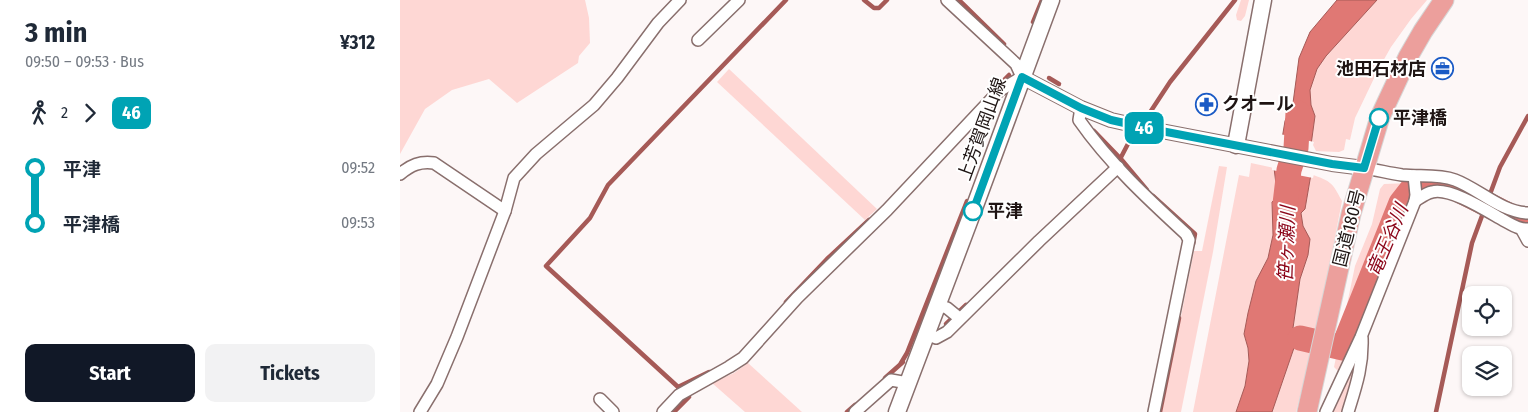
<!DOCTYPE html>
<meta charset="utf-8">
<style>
:root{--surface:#fff;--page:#f2f2f3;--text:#1f2937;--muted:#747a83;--accent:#111827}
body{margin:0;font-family:"Fira Sans Condensed","Noto Sans JP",sans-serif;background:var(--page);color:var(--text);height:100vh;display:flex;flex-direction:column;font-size:19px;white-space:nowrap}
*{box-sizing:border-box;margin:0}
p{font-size:16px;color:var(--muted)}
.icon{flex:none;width:28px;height:28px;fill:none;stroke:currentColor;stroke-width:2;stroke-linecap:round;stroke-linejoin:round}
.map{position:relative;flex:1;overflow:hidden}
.drawer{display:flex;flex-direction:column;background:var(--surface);width:400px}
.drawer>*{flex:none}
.badge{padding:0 10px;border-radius:8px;font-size:18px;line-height:32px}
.controls{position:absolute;left:1062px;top:286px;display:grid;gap:10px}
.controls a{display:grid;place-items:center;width:50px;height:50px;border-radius:10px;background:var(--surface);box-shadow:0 1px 4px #0004;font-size:25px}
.map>.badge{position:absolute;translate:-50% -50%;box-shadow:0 0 0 2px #fff}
.legs{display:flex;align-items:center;gap:8px;height:55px;padding:0 25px;font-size:16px}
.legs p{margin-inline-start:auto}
.summary{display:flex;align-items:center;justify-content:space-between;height:85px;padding:0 25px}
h1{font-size:28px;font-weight:700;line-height:38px}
.cta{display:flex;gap:10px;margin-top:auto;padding:10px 25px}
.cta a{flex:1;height:58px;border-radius:10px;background:var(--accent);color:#fff;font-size:20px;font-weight:700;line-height:58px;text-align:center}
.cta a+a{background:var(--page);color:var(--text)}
ul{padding:0 25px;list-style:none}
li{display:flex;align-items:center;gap:18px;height:55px;font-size:19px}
li i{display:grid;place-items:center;width:8px;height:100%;margin:0 6px;background:currentColor}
li i::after{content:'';width:12px;height:12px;margin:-6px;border:4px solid;border-radius:50%;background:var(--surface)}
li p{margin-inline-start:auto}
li:first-child i{background:linear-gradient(#0000 50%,currentColor 0)}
li:last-child i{background:linear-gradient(currentColor 50%,#0000 0)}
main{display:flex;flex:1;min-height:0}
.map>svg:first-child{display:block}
</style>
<main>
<section class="drawer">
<div class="summary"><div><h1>3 min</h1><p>09:50 – 09:53 · Bus</p></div><b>¥312</b></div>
<div class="legs"><svg class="icon" aria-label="walk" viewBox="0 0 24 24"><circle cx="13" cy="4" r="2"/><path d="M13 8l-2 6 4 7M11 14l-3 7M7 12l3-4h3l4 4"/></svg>2<svg class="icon" aria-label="forward" viewBox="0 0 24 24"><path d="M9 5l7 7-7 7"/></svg><b class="badge" style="background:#00a3b4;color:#fff">46</b></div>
<ul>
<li><i style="color:#00a3b4"></i><b>平津</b><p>09:52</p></li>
<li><i style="color:#00a3b4"></i><b>平津橋</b><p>09:53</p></li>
</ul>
<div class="cta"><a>Start</a><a>Tickets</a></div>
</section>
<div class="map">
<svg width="1128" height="412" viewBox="0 0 1128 412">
<rect width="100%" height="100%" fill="#fdf7f7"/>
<g fill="#fed7d4">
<path d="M 0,0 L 185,0 L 189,18 L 190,43 L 179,56 L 178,63 L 117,103 L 89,79 L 52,90 L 25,109 L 0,154 Z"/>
<path d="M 841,0 L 849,0 L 845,16 L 841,21 L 837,20 L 836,15 Z"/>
<path d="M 977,0 L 1027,0 L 1011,19 L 991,47 L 978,70 L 955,118 L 950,140 L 946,139 L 944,150 L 939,152 L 914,151 L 911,145 L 915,116 L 911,105 L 910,90 L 917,69 L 926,56 Z"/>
<path d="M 329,69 L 477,209 L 465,220 L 317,82 Z"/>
<path d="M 851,163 L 874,168 L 876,184 L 880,194 L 872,202 L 873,235 L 868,258 L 856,281 L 848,313 L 844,334 L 848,348 L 849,361 L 845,386 L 836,412 L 793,412 L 839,175 L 849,177 Z"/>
<path d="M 819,166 L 827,167 L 813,252 L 781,412 L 762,412 L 794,251 L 802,251 Z"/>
<path d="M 911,174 C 932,182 932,182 942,201 L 916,335 L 893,328 L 900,279 L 908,255 L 910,239 L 903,226 L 901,212 L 905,208 Z"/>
<path d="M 1011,183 L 1013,195 L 959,336 L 938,371 L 934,367 L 955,266 L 972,224 L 980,189 L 984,184 Z"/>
<path d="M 896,342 L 913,346 L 896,412 L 872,412 Z"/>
<path d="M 957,352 L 953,381 L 945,412 L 929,412 Z"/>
<path d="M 348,363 L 402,412 L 345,412 L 312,383 L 334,373 Z"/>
</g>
<g fill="#e07874" stroke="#a65a57">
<path d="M 937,0 L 977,0 L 926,56 L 917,69 L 910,90 L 911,105 L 915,116 L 911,145 L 881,145 L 885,121 L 893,103 L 899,58 L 910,32 Z"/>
<path d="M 874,168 L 911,174 L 905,209 L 901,213 L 903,226 L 910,239 L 908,255 L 900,279 L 893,328 L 896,330 L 916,335 L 913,346 L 896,342 L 872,412 L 836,412 L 845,386 L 849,361 L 848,348 L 844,334 L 848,313 L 856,281 L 868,258 L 873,235 L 872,202 L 880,194 L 876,184 Z"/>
</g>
<g fill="#fdf7f7">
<path d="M 880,134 L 914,142 L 913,145 L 917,153 L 914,154 L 879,147 L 878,145 Z"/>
<path d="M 875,165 L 912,171 L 914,174 L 913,178 L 872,170 L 872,167 Z"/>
</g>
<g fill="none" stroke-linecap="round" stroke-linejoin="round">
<g stroke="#a65a57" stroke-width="4.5">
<path d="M 464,0 L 474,8 L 479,8 L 487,0"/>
<path d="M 559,0 L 604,44"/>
<path d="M 633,22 L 642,0"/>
<path d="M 649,78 L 659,84"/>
<path d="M 596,88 L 609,75"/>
<path d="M 745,120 L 770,82 L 835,0"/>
<path d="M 694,131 L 721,159 L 747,190"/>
<path d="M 719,161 L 730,140"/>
<path d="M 753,196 L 795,234 L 793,244"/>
<path d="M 386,302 L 427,259 L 469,220"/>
<path d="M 546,324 L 566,305"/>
<path d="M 501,363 L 507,353 L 567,201"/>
<path d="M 485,378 L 503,362"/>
<path d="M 278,387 L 309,372"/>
<path d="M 274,412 L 289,397 L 146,266 L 190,218 L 208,185 L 386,0"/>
<path d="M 447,412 L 455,405"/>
<path d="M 760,412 L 779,318"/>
<path d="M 1036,412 L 1072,243 L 1100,167 L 1128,116"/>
</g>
<g stroke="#e07874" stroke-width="25">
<path d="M 885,204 L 889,170 L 896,148 L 898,113"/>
<path d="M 900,338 L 943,348 L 1001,203 L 1012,189 L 1035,184 L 1055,188 L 1114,218 L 1128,219"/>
</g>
<defs>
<g id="minor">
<path d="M 298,40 L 339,0"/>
<path d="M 681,108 L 679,120 C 709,163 748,199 786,234 L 789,240 L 754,412"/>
<path d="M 964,168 C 977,170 989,173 1002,175 C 1019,177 1038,174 1055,180 C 1079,189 1101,212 1128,213"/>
<path d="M 0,174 C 11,165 20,161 34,163 L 105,211"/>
<path d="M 1015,201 C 1020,198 1026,193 1032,192 C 1050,187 1087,211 1103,220 C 1111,224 1119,230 1128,229"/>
<path d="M 1122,230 L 1128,241"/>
<path d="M 537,305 L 547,308 L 558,317"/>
<path d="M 526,334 L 536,338 L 547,332 L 639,241 L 718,167"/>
<path d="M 200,399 L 213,412"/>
<path d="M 20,412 L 37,384 L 57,337 L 105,211 L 114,178 L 136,154 L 194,105 L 217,78 L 258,23 L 280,0"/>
<path d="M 263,412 L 279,395 L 329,367 L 343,358 L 397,298 L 487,210 L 599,91 L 622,77 L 616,64 L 547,0"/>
<path d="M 455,412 L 491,380 L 508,383"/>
<path d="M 926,412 L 961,337 L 1015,201 L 1016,195 L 1014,176"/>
<path d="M 948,412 C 956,386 963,366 962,338"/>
</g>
<path id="tertiary" d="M 622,77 L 681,108 L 711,120 L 751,129 L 932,164 L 964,168"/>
<g id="secondary">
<path d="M 836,145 L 863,0"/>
<path d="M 497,412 L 573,211 L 651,0"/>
</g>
<path id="trunk" d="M 907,412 L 951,214 L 980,117 L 1008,57 L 1023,31 L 1044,0"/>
</defs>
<use href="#minor" stroke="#896f6d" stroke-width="14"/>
<use href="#tertiary" stroke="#896f6d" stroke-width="16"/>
<use href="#secondary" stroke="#896f6d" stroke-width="19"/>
<use href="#trunk" stroke="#d7d5d5" stroke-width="21"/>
<use href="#minor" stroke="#fff" stroke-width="11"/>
<use href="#tertiary" stroke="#fff" stroke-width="14"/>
<use href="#secondary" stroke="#fff" stroke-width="16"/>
<use href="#trunk" stroke="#ec9f9c" stroke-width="19"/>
</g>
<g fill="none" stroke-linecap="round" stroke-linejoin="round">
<defs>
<path id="line-1" d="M 573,211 L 622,77 L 681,108 L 711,120 L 751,129 L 932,164 L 964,168 L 979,118"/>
</defs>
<use href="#line-1" stroke="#fff" stroke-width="11"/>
<use href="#line-1" stroke="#00a3b4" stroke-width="8"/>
</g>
<defs>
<symbol id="office-ring" viewBox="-11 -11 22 22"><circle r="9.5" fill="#fff" stroke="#1a5ac5" stroke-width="1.5"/><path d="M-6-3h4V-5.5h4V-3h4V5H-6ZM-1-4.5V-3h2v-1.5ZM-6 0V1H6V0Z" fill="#1a5ac5"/></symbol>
<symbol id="pharmacy-ring" viewBox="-11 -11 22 22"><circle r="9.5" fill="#fff" stroke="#1a5ac5" stroke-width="1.5"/><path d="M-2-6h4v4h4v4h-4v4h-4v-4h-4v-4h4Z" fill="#1a5ac5"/></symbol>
</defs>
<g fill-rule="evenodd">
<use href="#office-ring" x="1030" y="56" width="25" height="25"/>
<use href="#pharmacy-ring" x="794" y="92" width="25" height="25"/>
</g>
<g fill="#fff" stroke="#00a3b4" stroke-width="2.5">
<circle cx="979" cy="118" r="9"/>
<circle cx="573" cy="211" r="9"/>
</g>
<g text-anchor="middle" stroke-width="4" stroke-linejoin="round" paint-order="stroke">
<g font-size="18" font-weight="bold" fill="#1f1514" stroke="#fff" text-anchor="end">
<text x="1026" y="75">池田石材店</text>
<text x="822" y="110" text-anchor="start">クオール</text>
</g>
<g font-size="18" font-weight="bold" fill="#1f1514" stroke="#fff" text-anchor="start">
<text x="993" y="124">平津橋</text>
<text x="587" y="217">平津</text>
</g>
<g font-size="18" fill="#1f1514" stroke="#fff">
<text transform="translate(582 129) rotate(-70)" y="6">上芳賀岡山線</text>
<text transform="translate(949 228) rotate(-76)" y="6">国道180号</text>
</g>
<g font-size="19" font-style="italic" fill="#8b0519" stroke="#fff">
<text transform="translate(987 240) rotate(-67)" y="7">竜王谷川</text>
<text transform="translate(886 244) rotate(-88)" y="7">笹ヶ瀬川</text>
</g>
</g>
</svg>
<div class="controls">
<a><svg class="icon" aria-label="locate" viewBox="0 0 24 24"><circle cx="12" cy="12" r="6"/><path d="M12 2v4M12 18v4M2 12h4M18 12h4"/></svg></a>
<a><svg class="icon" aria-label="layers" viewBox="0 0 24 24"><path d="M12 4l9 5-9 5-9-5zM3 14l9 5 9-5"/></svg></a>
</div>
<b class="badge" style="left:744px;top:128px;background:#00a3b4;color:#fff">46</b>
</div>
</main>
